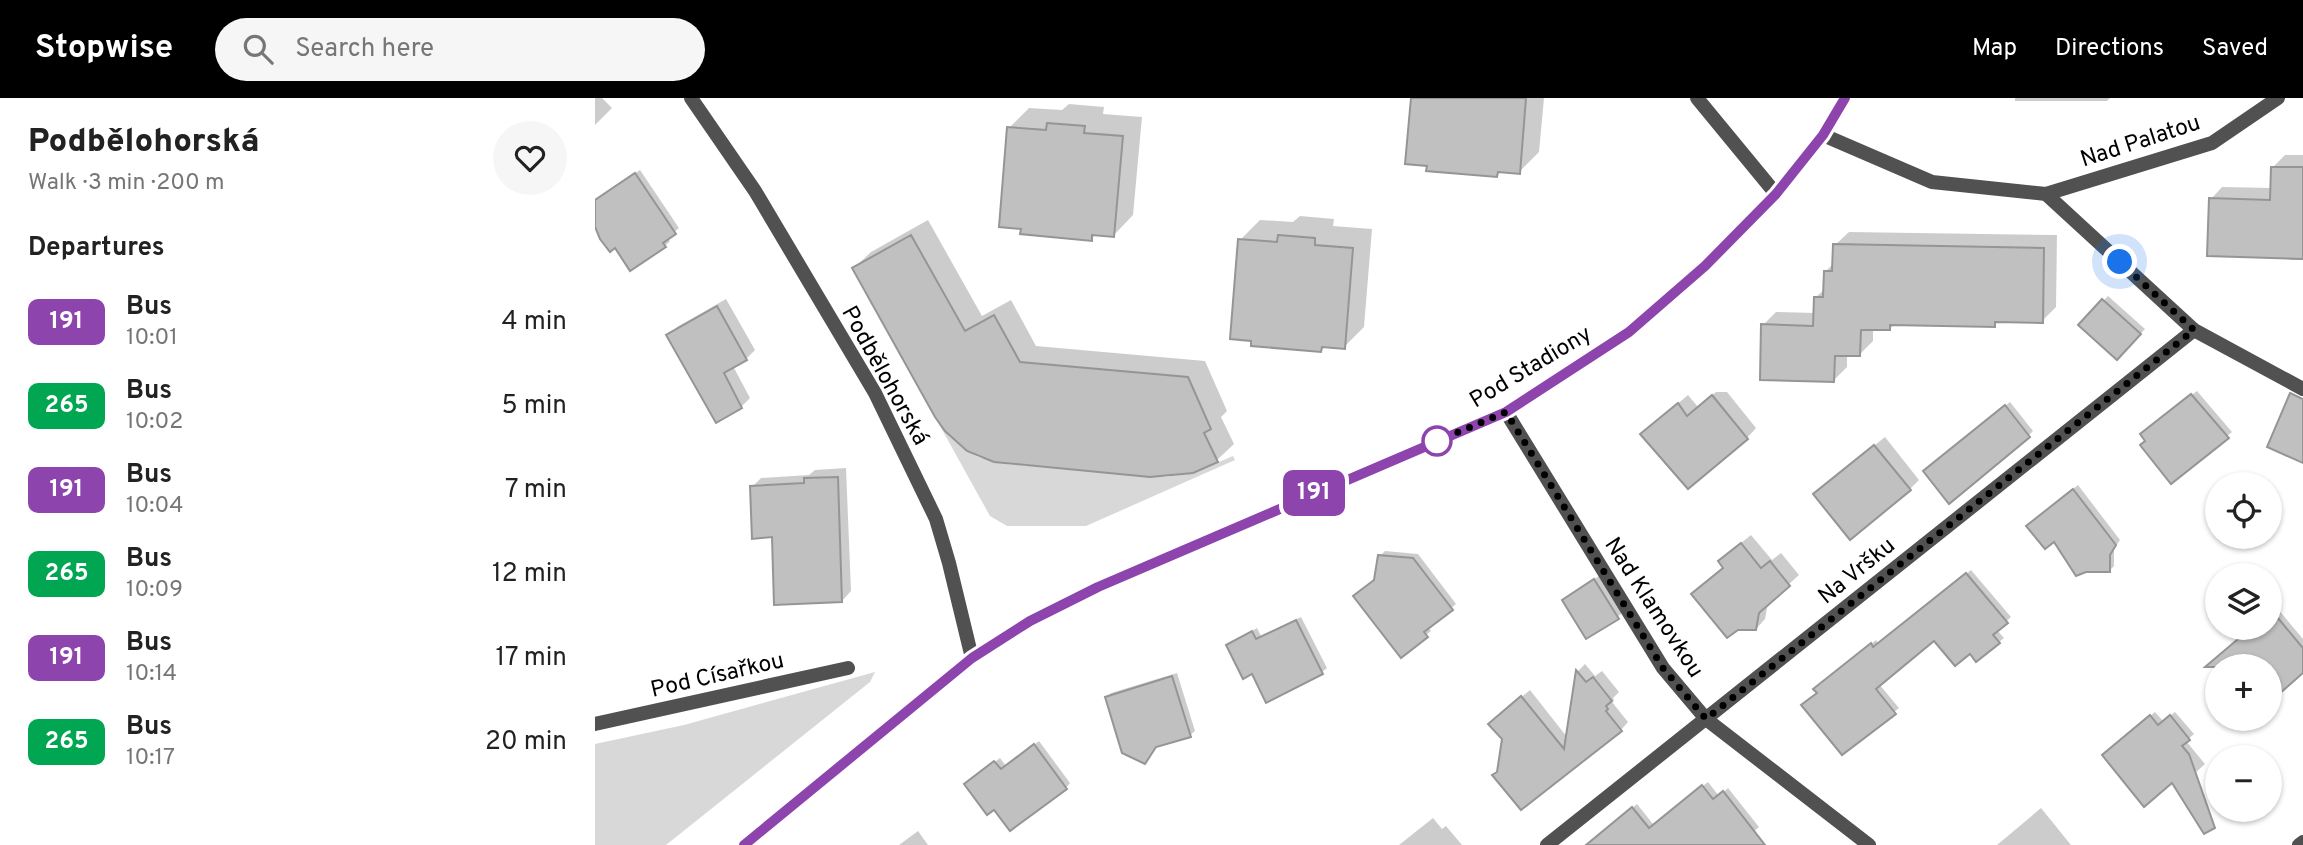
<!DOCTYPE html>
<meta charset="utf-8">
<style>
:root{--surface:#fff;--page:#f6f6f6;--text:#222;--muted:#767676;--accent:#000}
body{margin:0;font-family:Overpass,sans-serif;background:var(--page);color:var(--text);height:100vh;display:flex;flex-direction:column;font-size:26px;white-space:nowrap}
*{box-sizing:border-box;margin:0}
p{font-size:23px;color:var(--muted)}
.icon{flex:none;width:38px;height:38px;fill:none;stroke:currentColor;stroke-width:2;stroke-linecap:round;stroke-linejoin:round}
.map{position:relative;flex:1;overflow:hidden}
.sheet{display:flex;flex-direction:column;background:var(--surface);width:595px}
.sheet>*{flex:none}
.badge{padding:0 14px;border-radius:10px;font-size:24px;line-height:46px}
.fabs{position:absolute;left:1610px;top:374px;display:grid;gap:14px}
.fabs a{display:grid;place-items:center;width:77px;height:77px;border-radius:50%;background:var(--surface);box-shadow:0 2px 5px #0004;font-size:35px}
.you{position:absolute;width:35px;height:35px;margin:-18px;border:5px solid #fff;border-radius:50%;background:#1a73e8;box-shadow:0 0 0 10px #1a73e833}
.map>.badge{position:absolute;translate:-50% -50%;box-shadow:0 0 0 4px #fff}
h2{padding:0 28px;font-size:26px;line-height:63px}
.round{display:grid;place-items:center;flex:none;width:74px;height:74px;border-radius:37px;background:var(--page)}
.headline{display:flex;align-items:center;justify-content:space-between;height:119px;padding:0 28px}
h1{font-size:33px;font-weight:800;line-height:52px}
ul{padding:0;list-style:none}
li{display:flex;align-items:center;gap:21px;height:84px;padding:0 28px}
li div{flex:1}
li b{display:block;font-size:26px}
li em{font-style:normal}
li .badge{min-width:77px;font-weight:700;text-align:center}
header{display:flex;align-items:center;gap:42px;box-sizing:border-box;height:98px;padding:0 35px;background:var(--accent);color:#fff}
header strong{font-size:33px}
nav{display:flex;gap:38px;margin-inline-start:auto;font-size:24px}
.search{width:490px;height:63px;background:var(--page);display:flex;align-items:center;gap:18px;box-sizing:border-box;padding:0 24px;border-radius:38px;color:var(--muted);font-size:26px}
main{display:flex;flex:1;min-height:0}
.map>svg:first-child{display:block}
</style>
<header>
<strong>Stopwise</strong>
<div class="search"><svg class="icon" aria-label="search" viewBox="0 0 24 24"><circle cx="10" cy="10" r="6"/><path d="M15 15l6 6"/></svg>Search here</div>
<nav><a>Map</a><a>Directions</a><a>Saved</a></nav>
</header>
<main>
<section class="sheet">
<div class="headline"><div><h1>Podbělohorská</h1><p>Walk · 3 min · 200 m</p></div><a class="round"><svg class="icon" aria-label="heart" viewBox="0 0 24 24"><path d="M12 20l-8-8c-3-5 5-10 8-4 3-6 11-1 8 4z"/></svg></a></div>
<h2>Departures</h2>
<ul>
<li><span class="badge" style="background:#8e44ad;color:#fff">191</span><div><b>Bus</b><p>10:01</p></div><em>4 min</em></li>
<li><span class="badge" style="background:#00a651;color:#fff">265</span><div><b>Bus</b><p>10:02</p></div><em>5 min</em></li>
<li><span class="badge" style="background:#8e44ad;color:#fff">191</span><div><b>Bus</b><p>10:04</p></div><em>7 min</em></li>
<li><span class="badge" style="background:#00a651;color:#fff">265</span><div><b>Bus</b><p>10:09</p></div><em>12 min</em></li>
<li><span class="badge" style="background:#8e44ad;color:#fff">191</span><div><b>Bus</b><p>10:14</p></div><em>17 min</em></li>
<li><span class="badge" style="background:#00a651;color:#fff">265</span><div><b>Bus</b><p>10:17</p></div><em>20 min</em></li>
</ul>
</section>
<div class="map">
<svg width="1708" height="747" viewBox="0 0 1708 747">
<rect width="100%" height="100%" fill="#fff"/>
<g fill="#d8d8d8">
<path d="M 340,319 L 350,333 L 372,353 L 383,359 L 411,366 L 570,379 L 598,375 L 638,358 L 640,362 L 491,428 L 412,428 L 395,418 Z"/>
<path d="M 280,574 L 275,584 L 71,747 L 0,747 L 0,646 L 89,627 Z"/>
</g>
<g fill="#0003">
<path d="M 0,0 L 7,0 L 17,10 L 0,27 Z"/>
<path d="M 817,0 L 949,0 L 944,54 L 924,74 L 906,72 L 901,77 Z"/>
<path d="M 1420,0 L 1515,0 L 1512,3 L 1420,3 Z"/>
<path d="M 474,6 L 509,9 L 508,16 L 547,19 L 538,117 L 519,137 L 502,135 L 496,141 L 414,30 L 434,10 L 467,12 Z"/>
<path d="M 1690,57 L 1708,57 L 1708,162 L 1695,162 L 1695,159 L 1616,101 L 1627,89 L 1677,90 L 1678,69 Z"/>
<path d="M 45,72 L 84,130 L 72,140 L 75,143 L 70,148 L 36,171 L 21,148 L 16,151 L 0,131 L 4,126 L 0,117 L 0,102 Z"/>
<path d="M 705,118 L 739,121 L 738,128 L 777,131 L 769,229 L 749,249 L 731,247 L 726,253 L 645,142 L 665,122 L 698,124 Z"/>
<path d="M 333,122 L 387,218 L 416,202 L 441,248 L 610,263 L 632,313 L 626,319 L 639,346 L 622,362 L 598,373 L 259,170 L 276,154 Z"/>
<path d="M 1254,134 L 1462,137 L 1461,209 L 1447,223 L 1404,222 L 1399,227 L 1300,225 L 1295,231 L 1278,231 L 1278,243 L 1264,257 L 1252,256 L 1252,269 L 1238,283 L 1168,227 L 1181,214 L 1221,215 L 1221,199 L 1230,191 L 1230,174 L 1239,165 L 1240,147 Z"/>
<path d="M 1513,198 L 1550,231 L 1522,260 L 1486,227 Z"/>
<path d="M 131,201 L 160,252 L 151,261 L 138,268 L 155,300 L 146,309 L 73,238 L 82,229 Z"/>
<path d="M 1602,293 L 1637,334 L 1576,383 L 1552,343 L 1552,332 Z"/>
<path d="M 1121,294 L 1132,294 L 1161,330 L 1152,340 L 1047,336 L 1093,297 L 1103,309 Z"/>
<path d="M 1415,304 L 1438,333 L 1433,338 L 1335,368 Z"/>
<path d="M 1290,339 L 1324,382 L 1315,391 L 1230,387 Z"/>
<path d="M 251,370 L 256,493 L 247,503 L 179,437 L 157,389 L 166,380 L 214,377 L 220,372 Z"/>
<path d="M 1483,387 L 1525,442 L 1519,451 L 1519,468 L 1514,473 L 1437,424 Z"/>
<path d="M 1156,437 L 1177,462 L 1186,455 L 1204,477 L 1173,505 L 1170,521 L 1161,531 L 1130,469 L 1135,454 Z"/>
<path d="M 790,453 L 823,456 L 861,506 L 833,529 L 836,533 L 831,537 L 780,482 L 785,458 Z"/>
<path d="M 1376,472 L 1416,519 L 1402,532 L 1409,540 L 1382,562 L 1375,554 L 1340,541 L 1284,586 L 1304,610 L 1247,655 L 1223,595 L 1225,587 L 1281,542 L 1284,546 Z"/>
<path d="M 1004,478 L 1027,515 L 1022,519 L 969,502 Z"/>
<path d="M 1682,510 L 1708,541 L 1708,574 L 1675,604 L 1675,516 Z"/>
<path d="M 706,519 L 732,570 L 727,574 L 672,603 L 658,574 L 633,547 L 662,530 L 666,538 Z"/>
<path d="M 990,566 L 1000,578 L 1007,573 L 1024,594 L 1018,600 L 1019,602 L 1017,604 L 1033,624 L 1026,632 L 904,673 L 909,641 L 903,618 L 935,592 L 972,639 L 983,573 Z"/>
<path d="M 582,575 L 600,633 L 595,637 L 563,647 L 550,664 L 512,599 L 516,595 Z"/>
<path d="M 1560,614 L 1568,623 L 1580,614 L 1599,636 L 1591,643 L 1610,666 L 1589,685 L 1514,653 Z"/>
<path d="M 444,643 L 475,685 L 471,690 L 399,709 L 376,682 L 405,660 L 411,668 Z"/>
<path d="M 1113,684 L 1124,698 L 1133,690 L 1164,729 L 1144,747 L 1092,747 L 1074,715 Z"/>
<path d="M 1042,706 L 1062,731 L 1044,747 L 995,747 L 999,741 Z"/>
<path d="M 1446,710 L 1476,747 L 1402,747 Z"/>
<path d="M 838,720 L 847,731 L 851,728 L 867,747 L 804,747 Z"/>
<path d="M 323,733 L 333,747 L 304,747 Z"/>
</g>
<g fill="#c0c0c0" stroke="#959595" stroke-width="2">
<path d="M 816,0 L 931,0 L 925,76 L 903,74 L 902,79 L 831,73 L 832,68 L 810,66 Z"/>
<path d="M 452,25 L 490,28 L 489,35 L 528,38 L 519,139 L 497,137 L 497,143 L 425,136 L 426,131 L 404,129 L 412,29 L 451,32 Z"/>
<path d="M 1676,69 L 1708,69 L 1708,161 L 1612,158 L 1614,100 L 1675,102 Z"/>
<path d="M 40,75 L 81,136 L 68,145 L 71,149 L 35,173 L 20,150 L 15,154 L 5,141 L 0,129 L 0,102 Z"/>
<path d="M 316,137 L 370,233 L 399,217 L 425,264 L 593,279 L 616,331 L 609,335 L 623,364 L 598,375 L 555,379 L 399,364 L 372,353 L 350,333 L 340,319 L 257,170 Z"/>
<path d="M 683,137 L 720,140 L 720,147 L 758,150 L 750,251 L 727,249 L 726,254 L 656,248 L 656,243 L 635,241 L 643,141 L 682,144 Z"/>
<path d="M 1238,146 L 1449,150 L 1448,225 L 1400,224 L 1400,229 L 1295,227 L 1295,232 L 1266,232 L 1265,258 L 1240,258 L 1239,284 L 1165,282 L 1166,226 L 1218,228 L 1219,199 L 1228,199 L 1229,173 L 1237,173 Z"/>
<path d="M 1507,201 L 1546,236 L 1522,262 L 1483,227 Z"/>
<path d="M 122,208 L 152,262 L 129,275 L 147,310 L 121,325 L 71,237 Z"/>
<path d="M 1695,295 L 1708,301 L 1708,365 L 1672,349 Z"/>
<path d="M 1596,296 L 1634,340 L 1576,386 L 1545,347 L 1550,343 L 1545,336 Z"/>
<path d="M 1117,297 L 1153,341 L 1093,391 L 1045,336 L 1083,305 L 1092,318 Z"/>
<path d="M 1410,307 L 1435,339 L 1354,406 L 1328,373 Z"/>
<path d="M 1279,347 L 1316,392 L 1255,442 L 1218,396 Z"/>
<path d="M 243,379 L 247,504 L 179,507 L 177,439 L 157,441 L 155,388 L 209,385 L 209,380 Z"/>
<path d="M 1478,391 L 1521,447 L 1515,457 L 1515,474 L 1491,474 L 1481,478 L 1459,444 L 1450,451 L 1431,428 Z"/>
<path d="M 1146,445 L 1166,470 L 1175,463 L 1195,488 L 1164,515 L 1161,532 L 1143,532 L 1132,540 L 1096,496 L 1128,470 L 1123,463 Z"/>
<path d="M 783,457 L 818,460 L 858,512 L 829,534 L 833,539 L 806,560 L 758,498 L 779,482 Z"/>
<path d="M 1371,475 L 1413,525 L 1398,537 L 1405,545 L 1381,564 L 1375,556 L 1360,568 L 1339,543 L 1281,591 L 1301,616 L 1247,657 L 1206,607 L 1222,595 L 1218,591 L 1276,545 L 1278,549 Z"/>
<path d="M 999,481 L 1024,521 L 991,541 L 967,502 Z"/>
<path d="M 1677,513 L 1708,550 L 1708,575 L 1675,604 L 1675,569 L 1610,569 L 1656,530 L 1675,530 Z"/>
<path d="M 701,522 L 728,576 L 671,605 L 657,576 L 648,581 L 631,547 L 657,533 L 661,541 Z"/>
<path d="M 981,572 L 991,584 L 998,579 L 1017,603 L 1011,608 L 1013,611 L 1011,613 L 1027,633 L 926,712 L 897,677 L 902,674 L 907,641 L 893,626 L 926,598 L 969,651 Z"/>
<path d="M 577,578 L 596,639 L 561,649 L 550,666 L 527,655 L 510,599 Z"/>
<path d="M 1555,617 L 1563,627 L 1575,617 L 1595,642 L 1587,648 L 1594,656 L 1620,730 L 1609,736 L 1577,685 L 1549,709 L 1507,657 Z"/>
<path d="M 439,646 L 472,691 L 415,733 L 399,712 L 392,717 L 369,686 L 399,663 L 406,671 Z"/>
<path d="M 1107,687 L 1118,701 L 1128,693 L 1170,747 L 991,747 L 1037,709 L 1054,730 Z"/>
</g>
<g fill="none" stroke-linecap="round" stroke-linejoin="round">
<g stroke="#515151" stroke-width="14">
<path d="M 1102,0 L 1181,96"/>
<path d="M 1228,37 L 1337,84 L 1451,96 L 1599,232 L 1708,291"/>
<path d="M 1451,96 L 1617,45 L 1683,0"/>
<path d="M 911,314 L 1068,570 L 1111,621 L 1274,747"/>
<path d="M 0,626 L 253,570"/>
<path d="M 952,747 L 1599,232"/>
<path d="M 1704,747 L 1708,744"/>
</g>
<path stroke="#515151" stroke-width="14" d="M 96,0 L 160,93 L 280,295 L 341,421 L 354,465 L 377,560"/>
<path stroke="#1e1e1e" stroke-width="14" d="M 149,747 L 377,560 L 435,523 L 503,489 L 911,314 L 1034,234 L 1110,168 L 1181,96 L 1228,37 L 1250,0"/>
</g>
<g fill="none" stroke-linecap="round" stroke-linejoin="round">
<defs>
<path id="line" d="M 149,747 L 377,560 L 435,523 L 503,489 L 911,314 L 1034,234 L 1110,168 L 1181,96 L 1228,37 L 1250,0"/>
</defs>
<use href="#line" stroke="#fff" stroke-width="16"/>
<use href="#line" stroke="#8e44ad" stroke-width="10"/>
<path stroke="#000" stroke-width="7" stroke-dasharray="0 12.6" d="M 842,343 L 835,346 L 911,314 L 1068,570 L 1111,621 L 1599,232 L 1525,164"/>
</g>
<circle fill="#fff" stroke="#8e44ad" stroke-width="3.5" cx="842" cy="343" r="14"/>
<g text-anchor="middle" stroke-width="6" stroke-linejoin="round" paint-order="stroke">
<g font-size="23" fill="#000" stroke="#fff">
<text transform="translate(1545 42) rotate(-18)" y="8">Nad Palatou</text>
<text transform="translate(935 268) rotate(-31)" y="8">Pod Stadiony</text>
<text transform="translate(291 277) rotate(61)" y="8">Podbělohorská</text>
<text transform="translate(1261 472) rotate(-39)" y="8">Na Vršku</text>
<text transform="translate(1060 509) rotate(57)" y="8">Nad Klamovkou</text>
<text transform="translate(122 576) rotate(-13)" y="8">Pod Císařkou</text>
</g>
</g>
</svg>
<div class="fabs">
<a><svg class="icon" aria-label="locate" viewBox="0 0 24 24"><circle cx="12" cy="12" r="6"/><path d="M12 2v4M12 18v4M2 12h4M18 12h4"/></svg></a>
<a><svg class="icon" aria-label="layers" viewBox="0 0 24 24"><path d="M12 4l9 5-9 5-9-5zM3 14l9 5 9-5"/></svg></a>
<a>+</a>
<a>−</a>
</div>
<div class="you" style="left:1525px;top:164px"></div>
<b class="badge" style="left:719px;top:395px;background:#8e44ad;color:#fff">191</b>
</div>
</main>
